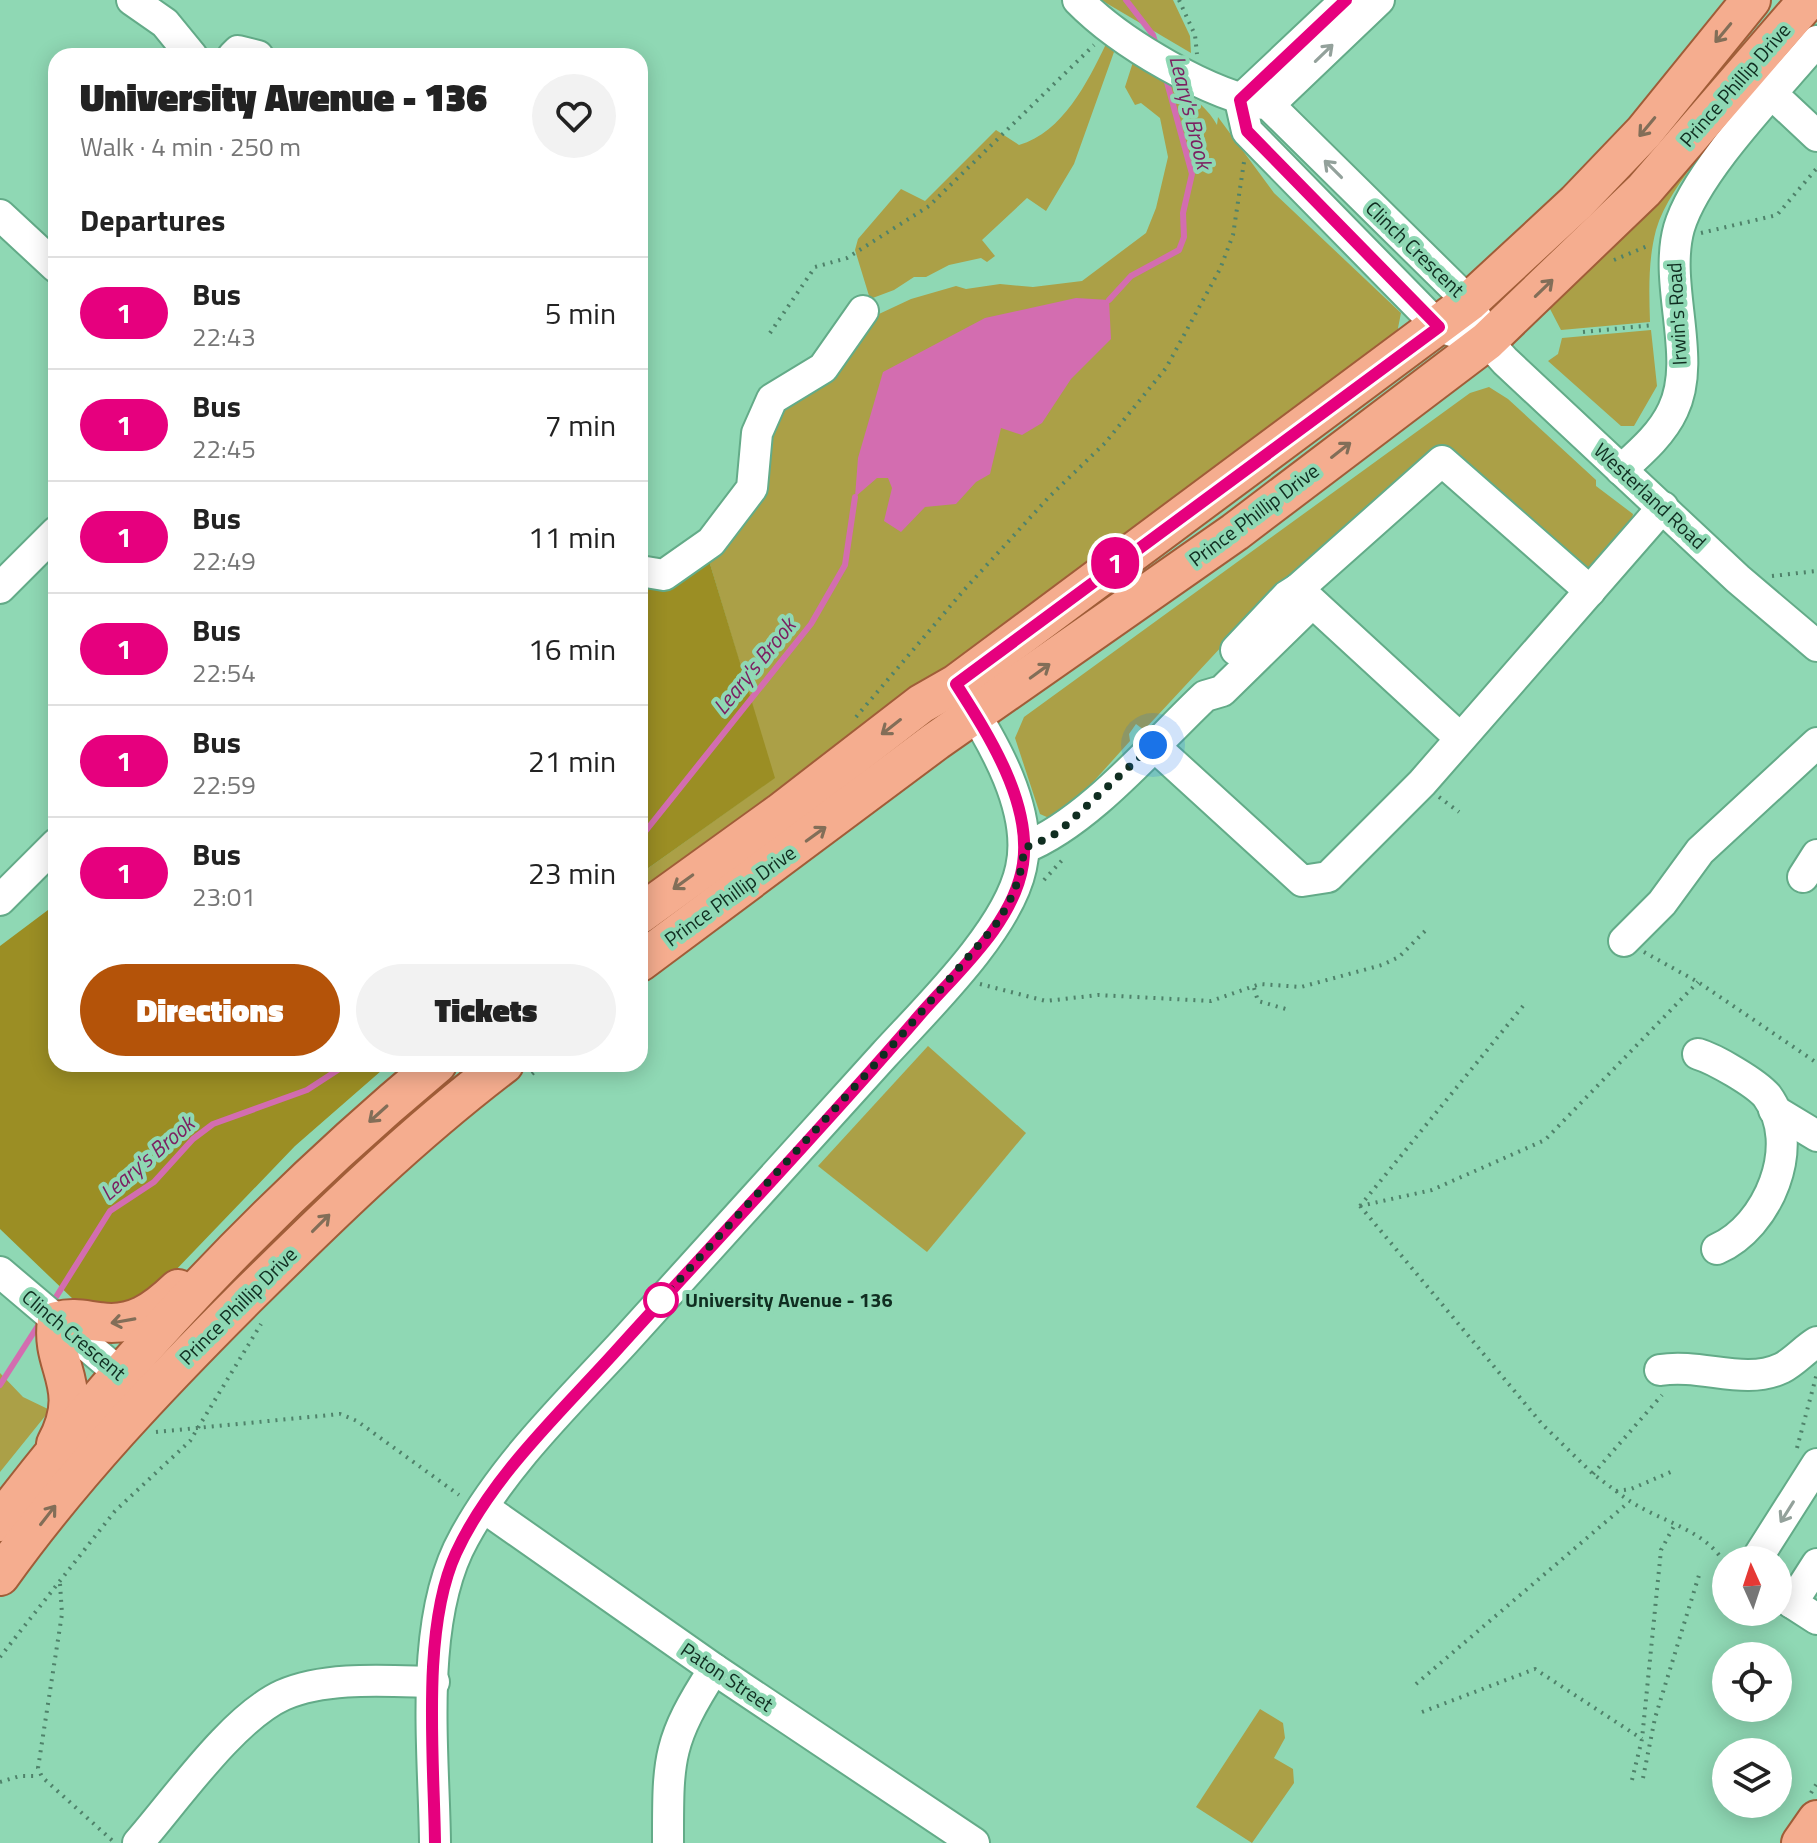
<!DOCTYPE html>
<meta charset="utf-8">
<style>
:root{--surface:#fff;--page:#f2f2f2;--text:#222;--muted:#767676;--line:#e0e0e0;--accent:#b45309}
body{margin:0;font-family:"Titillium Web",sans-serif;background:var(--page);color:var(--text);height:100vh;display:flex;flex-direction:column;font-size:30px;white-space:nowrap}
*{box-sizing:border-box;margin:0}
p{font-size:26px;color:var(--muted)}
.icon{flex:none;width:44px;height:44px;fill:none;stroke:currentColor;stroke-width:2;stroke-linecap:round;stroke-linejoin:round}
.map{position:relative;flex:1;overflow:hidden}
.side{position:absolute;left:48px;top:48px;width:600px;height:1024px;display:flex;flex-direction:column;background:var(--surface);border-radius:24px;box-shadow:0 4px 20px #0003}
.side>*{flex:none}
.badge{padding:0 16px;border-radius:26px;font-size:28px;line-height:52px}
.needle{width:52px;rotate:357deg}
.buttons{position:absolute;left:1712px;top:1546px;display:grid;gap:16px}
.buttons a{display:grid;place-items:center;width:80px;height:80px;border-radius:50%;background:var(--surface);box-shadow:0 4px 20px #0003;font-size:40px}
.you{position:absolute;width:40px;height:40px;margin:-20px;border:6px solid #fff;border-radius:50%;background:#1a73e8;box-shadow:0 0 0 12px #1a73e833}
.map>.badge{position:absolute;translate:-50% -50%;box-shadow:0 0 0 4px #fff}
h2{padding:0 32px;font-size:30px;line-height:72px}
.round{display:grid;place-items:center;flex:none;width:84px;height:84px;border-radius:42px;background:var(--page)}
.headline{display:flex;align-items:center;justify-content:space-between;height:136px;padding:0 32px}
h1{font-size:38px;font-weight:800;line-height:60px}
.button{display:flex;gap:16px;margin-top:auto;padding:16px 32px}
.button a{flex:1;height:92px;border-radius:48px;background:var(--accent);color:#fff;font-size:32px;font-weight:800;line-height:92px;text-align:center}
.button a+a{background:var(--page);color:var(--text)}
ul{padding:0;list-style:none}
li{display:flex;align-items:center;gap:24px;height:112px;padding:0 32px;border-top:2px solid var(--line)}
li div{flex:1}
li b{display:block;font-size:30px}
li em{font-style:normal}
li .badge{min-width:88px;font-weight:700;text-align:center}
.map>svg:first-child{display:block}
</style>
<div class="map">
<svg width="1817" height="1843" viewBox="0 0 1817 1843">
<rect width="100%" height="100%" fill="#8fd8b4"/>
<g fill="#aba047">
<path d="M 1101,0 L 1173,0 L 1190,36 L 1191,53 Z"/>
<path d="M 1106,44 L 1114,52 L 1074,164 L 1046,211 L 1027,198 L 982,240 L 995,256 L 987,262 L 981,258 L 949,265 L 926,277 L 914,277 L 894,290 L 870,299 L 855,250 L 858,239 L 901,189 L 925,201 L 996,130 L 1019,145 C 1063,132 1087,83 1106,44 Z"/>
<path d="M 1133,62 C 1161,78 1201,95 1217,125 L 1218,117 L 1274,193 L 1401,313 L 1397,333 L 640,897 L 640,874 L 774,778 L 707,554 L 739,533 L 780,409 L 864,321 L 911,299 L 956,286 L 966,289 L 1000,284 L 1033,287 L 1082,281 L 1146,233 L 1156,208 L 1168,157 L 1160,118 L 1141,103 L 1135,105 L 1125,87 Z"/>
<path d="M 1761,87 C 1728,126 1671,180 1656,230 C 1648,260 1649,292 1650,322 L 1561,330 L 1549,307 Z"/>
<path d="M 1651,330 L 1657,386 L 1634,426 L 1621,426 L 1548,361 L 1558,354 L 1562,338 Z"/>
<path d="M 1489,387 L 1508,399 L 1596,480 L 1596,486 L 1633,514 L 1631,524 L 1590,569 L 1573,564 L 1443,445 L 1250,616 L 1144,730 L 1136,724 L 1129,734 L 1130,741 L 1076,801 L 1049,818 L 1040,814 L 1015,738 L 1024,717 L 1470,393 Z"/>
<path d="M 928,1046 L 1026,1133 L 927,1252 L 818,1166 Z"/>
<path d="M 0,1373 L 23,1397 L 50,1410 L 0,1472 Z"/>
<path d="M 1260,1709 L 1283,1723 L 1285,1738 L 1274,1758 L 1293,1769 L 1294,1783 L 1252,1843 L 1196,1807 Z"/>
</g>
<g fill="#9b8e24">
<path d="M 707,554 L 775,778 L 640,874 L 640,582 Z"/>
<path d="M 56,904 L 56,1064 L 389,1064 L 295,1146 L 146,1301 L 92,1307 L 74,1300 L 0,1229 L 0,946 Z"/>
</g>
<path fill="#d36db0" d="M 1076,298 L 1109,300 L 1111,339 L 1071,379 L 1042,423 L 1022,435 L 1001,428 L 990,474 L 976,482 L 956,504 L 925,507 L 901,532 L 884,521 L 892,488 L 888,478 L 877,478 L 855,497 L 858,458 L 883,372 L 985,318 Z"/>
<g fill="none" stroke-linecap="round" stroke-linejoin="round">
<g stroke="#d36db0" stroke-width="6">
<path d="M 1126,0 L 1153,35 L 1156,45"/>
<path d="M 1109,300 L 1131,276 L 1179,250 L 1184,237 L 1183,213 L 1192,174 L 1165,75"/>
<path d="M 640,838 L 811,624 L 845,565 L 855,497"/>
<path d="M 51,1305 L 110,1211 L 154,1182 L 193,1139 L 213,1124 L 307,1090 L 347,1064"/>
<path d="M 0,1385 L 41,1321"/>
</g>
<defs>
<g id="minor">
<path d="M 132,0 L 165,23 L 192,56"/>
<path d="M 1078,0 C 1120,43 1210,96 1269,105 L 1469,302 L 1487,341 L 1505,361 L 1738,579 L 1817,646"/>
<path d="M 233,56 L 238,51 L 258,56"/>
<path d="M 1772,94 L 1817,136"/>
<path d="M 1240,100 L 1247,131 L 1439,327 L 1458,333"/>
<path d="M 1240,100 L 1346,0"/>
<path d="M 1269,105 L 1379,0"/>
<path d="M 0,215 L 56,267"/>
<path d="M 1621,470 C 1641,452 1662,434 1673,410 C 1698,358 1663,285 1679,228 C 1696,170 1777,89 1817,41"/>
<path d="M 640,571 L 664,575 L 711,542 L 752,488 L 757,433 L 772,399 L 823,368 L 863,311"/>
<path d="M 0,588 L 56,532"/>
<path d="M 1236,650 L 1287,596 L 1298,589"/>
<path d="M 1460,738 L 1298,589 L 1442,461 L 1590,591"/>
<path d="M 1153,745 L 1302,881 L 1328,877 L 1422,783 L 1663,507"/>
<path d="M 1024,848 C 1088,823 1154,744 1205,696 L 1222,691 L 1312,603"/>
<path d="M 1803,877 L 1817,855"/>
<path d="M 0,900 L 56,844"/>
<path d="M 1624,941 L 1662,903 L 1700,851 L 1817,743"/>
<path d="M 1698,1054 C 1715,1059 1756,1083 1767,1096 C 1803,1145 1768,1227 1717,1249"/>
<path d="M 1774,1110 L 1817,1136"/>
<path d="M 0,1272 L 137,1388"/>
<path d="M 1660,1370 C 1702,1363 1744,1386 1782,1368 C 1794,1362 1805,1349 1817,1342"/>
<path d="M 483,1507 L 714,1669 L 974,1843"/>
<path d="M 1756,1560 L 1817,1464"/>
<path d="M 1778,1594 L 1817,1619"/>
<path d="M 1792,1603 L 1817,1564"/>
<path d="M 138,1843 C 175,1801 232,1718 283,1695 C 327,1676 387,1681 434,1682"/>
<path d="M 435,1843 C 434,1751 418,1620 464,1538 C 504,1464 569,1402 625,1341 C 711,1246 798,1150 884,1055 C 927,1008 1008,930 1021,868 C 1034,811 993,742 964,696"/>
<path d="M 668,1843 C 668,1758 667,1742 714,1669"/>
</g>
<g id="major">
<path d="M 640,914 L 780,813 L 921,704 L 956,684 L 1469,302 L 1576,203 L 1644,132 L 1751,0"/>
<path d="M 640,962 L 936,741 L 1235,532 L 1487,341 L 1644,190 L 1808,0"/>
<path d="M 56,1444 C 87,1386 50,1368 57,1321 C 74,1317 83,1320 100,1322 C 133,1327 155,1311 178,1289"/>
<path d="M 0,1522 C 128,1354 275,1199 437,1064"/>
<path d="M 0,1576 C 73,1474 160,1383 248,1295 C 330,1214 412,1134 504,1064"/>
<path d="M 1801,1843 L 1817,1820"/>
</g>
</defs>
<use href="#minor" stroke="#63ab88" stroke-width="34"/>
<use href="#major" stroke="#a05d38" stroke-width="42"/>
<g stroke="#4f826a" stroke-width="4" stroke-dasharray="2 6" stroke-linecap="butt">
<path d="M 1179,0 L 1195,35 L 1197,54"/>
<path d="M 1701,233 L 1777,215 L 1817,168"/>
<path d="M 1614,260 L 1650,245"/>
<path d="M 1583,332 L 1654,325"/>
<path d="M 770,333 L 815,267 L 847,258 L 929,206 L 1094,45"/>
<path d="M 1772,576 L 1817,571"/>
<path d="M 856,717 L 964,590 L 1049,497 L 1105,443 L 1166,368 L 1220,269 L 1233,235 L 1244,162"/>
<path d="M 1439,797 L 1459,812"/>
<path d="M 1044,880 L 1065,857"/>
<path d="M 1644,952 L 1698,982 L 1817,1063"/>
<path d="M 980,984 L 1046,1001 L 1098,995 L 1211,1001 L 1260,984 L 1301,987 L 1382,965 L 1399,957 L 1429,927"/>
<path d="M 1254,988 L 1258,1001 L 1286,1009"/>
<path d="M 532,1074 L 544,1064"/>
<path d="M 1360,1206 L 1542,1424 L 1593,1474 L 1616,1491 L 1631,1489 L 1673,1471"/>
<path d="M 1360,1206 L 1432,1190 L 1545,1140 L 1698,982"/>
<path d="M 1360,1206 L 1523,1006"/>
<path d="M 156,1432 L 340,1414 L 357,1421 L 459,1495"/>
<path d="M 1797,1448 L 1817,1373"/>
<path d="M 1593,1474 L 1662,1395"/>
<path d="M 1616,1491 C 1651,1520 1694,1524 1719,1555"/>
<path d="M 60,1584 L 62,1614 L 38,1768 L 42,1777 L 115,1843"/>
<path d="M 0,1657 L 115,1511 L 190,1441 L 261,1324"/>
<path d="M 1416,1684 L 1629,1502"/>
<path d="M 1422,1712 L 1535,1669 L 1642,1739"/>
<path d="M 1643,1778 L 1655,1718 L 1700,1572"/>
<path d="M 1632,1780 L 1642,1739 L 1661,1550 L 1674,1526"/>
<path d="M 0,1782 L 20,1776 L 39,1776"/>
<path d="M 1811,1793 L 1817,1783"/>
</g>
<use href="#minor" stroke="#fff" stroke-width="30"/>
<use href="#major" stroke="#f5ad8f" stroke-width="38"/>
</g>
<defs><path id="oneway-shaft" d="M-6 0H5M1.5-3L5.5 0L1.5 3" fill="none" stroke-width="1.6" stroke-linecap="round" stroke-linejoin="round" transform="scale(2)"/></defs>
<g stroke="#826e58">
<use href="#oneway-shaft" transform="translate(1723 33) rotate(130)"/>
<use href="#oneway-shaft" transform="translate(1647 127) rotate(130)"/>
<use href="#oneway-shaft" transform="translate(1544 288) rotate(-44)"/>
<use href="#oneway-shaft" transform="translate(1341 450) rotate(-38)"/>
<use href="#oneway-shaft" transform="translate(1040 671) rotate(-36)"/>
<use href="#oneway-shaft" transform="translate(891 727) rotate(142)"/>
<use href="#oneway-shaft" transform="translate(816 834) rotate(-36)"/>
<use href="#oneway-shaft" transform="translate(683 882) rotate(144)"/>
<use href="#oneway-shaft" transform="translate(378 1114) rotate(138)"/>
<use href="#oneway-shaft" transform="translate(321 1223) rotate(-45)"/>
<use href="#oneway-shaft" transform="translate(123 1321) rotate(170)"/>
<use href="#oneway-shaft" transform="translate(48 1515) rotate(-52)"/>
</g>
<g stroke="#93a19b">
<use href="#oneway-shaft" transform="translate(1324 53) rotate(-44)"/>
<use href="#oneway-shaft" transform="translate(1333 169) rotate(-135)"/>
<use href="#oneway-shaft" transform="translate(1787 1512) rotate(122)"/>
</g>
<g fill="none" stroke-linecap="round" stroke-linejoin="round">
<defs>
<path id="line" d="M 435,1843 C 434,1759 421,1629 456,1553 C 491,1477 559,1414 615,1352 C 716,1240 820,1131 918,1017 C 956,973 1014,924 1023,864 C 1032,802 988,734 956,684 L 1439,327 L 1247,131 L 1240,100 L 1346,0"/>
</defs>
<use href="#line" stroke="#fff" stroke-width="18"/>
<use href="#line" stroke="#e6007e" stroke-width="12"/>
<path stroke="#102e21" stroke-width="8" stroke-dasharray="0 14.4" d="M 661,1300 L 899,1038 L 994,927 C 1011,902 1022,878 1024,848 L 1051,837 L 1065,826 L 1153,745"/>
</g>
<circle fill="#fff" stroke="#e6007e" stroke-width="4" cx="661" cy="1300" r="16"/>
<g text-anchor="middle" stroke-width="8" stroke-linejoin="round" paint-order="stroke">
<g font-size="20" fill="#102e21" stroke="#8fd8b4">
<text transform="translate(1735 85) rotate(-49)" y="7">Prince Phillip Drive</text>
<text transform="translate(1415 249) rotate(44)" y="7">Clinch Crescent</text>
<text transform="translate(1677 314) rotate(-93)" y="7">Irwin's Road</text>
<text transform="translate(1650 496) rotate(43)" y="7">Westerland Road</text>
<text transform="translate(1254 515) rotate(-37)" y="7">Prince Phillip Drive</text>
<text transform="translate(730 896) rotate(-36)" y="7">Prince Phillip Drive</text>
<text transform="translate(238 1306) rotate(-45)" y="7">Prince Phillip Drive</text>
<text transform="translate(74 1335) rotate(40)" y="7">Clinch Crescent</text>
<text transform="translate(727 1677) rotate(34)" y="7">Paton Street</text>
</g>
<g font-size="20" font-weight="bold" fill="#102e21" stroke="#8fd8b4" text-anchor="start">
<text x="685" y="1307">University Avenue - 136</text>
</g>
<g font-size="22" font-style="italic" fill="#7c2061" stroke="#8fd8b4">
<text transform="translate(1191 112) rotate(76)" y="8">Leary's Brook</text>
<text transform="translate(754 666) rotate(-51)" y="8">Leary's Brook</text>
<text transform="translate(147 1158) rotate(-41)" y="8">Leary's Brook</text>
</g>
</g>
</svg>
<div class="buttons">
<a><svg class="needle" viewBox="-14 -14 28 28"><path d="M0-13l5 13h-10z" fill="#e53935"/><path d="M0 13l5-13h-10z" fill="#767676"/></svg></a>
<a><svg class="icon" aria-label="locate" viewBox="0 0 24 24"><circle cx="12" cy="12" r="6"/><path d="M12 2v4M12 18v4M2 12h4M18 12h4"/></svg></a>
<a><svg class="icon" aria-label="layers" viewBox="0 0 24 24"><path d="M12 4l9 5-9 5-9-5zM3 14l9 5 9-5"/></svg></a>
</div>
<div class="you" style="left:1153px;top:745px"></div>
<b class="badge" style="left:1115px;top:563px;background:#e6007e;color:#fff">1</b>
<section class="side">
<div class="headline"><div><h1>University Avenue - 136</h1><p>Walk · 4 min · 250 m</p></div><a class="round"><svg class="icon" aria-label="heart" viewBox="0 0 24 24"><path d="M12 20l-8-8c-3-5 5-10 8-4 3-6 11-1 8 4z"/></svg></a></div>
<h2>Departures</h2>
<ul>
<li><span class="badge" style="background:#e6007e;color:#fff">1</span><div><b>Bus</b><p>22:43</p></div><em>5 min</em></li>
<li><span class="badge" style="background:#e6007e;color:#fff">1</span><div><b>Bus</b><p>22:45</p></div><em>7 min</em></li>
<li><span class="badge" style="background:#e6007e;color:#fff">1</span><div><b>Bus</b><p>22:49</p></div><em>11 min</em></li>
<li><span class="badge" style="background:#e6007e;color:#fff">1</span><div><b>Bus</b><p>22:54</p></div><em>16 min</em></li>
<li><span class="badge" style="background:#e6007e;color:#fff">1</span><div><b>Bus</b><p>22:59</p></div><em>21 min</em></li>
<li><span class="badge" style="background:#e6007e;color:#fff">1</span><div><b>Bus</b><p>23:01</p></div><em>23 min</em></li>
</ul>
<div class="button"><a>Directions</a><a>Tickets</a></div>
</section>
</div>
